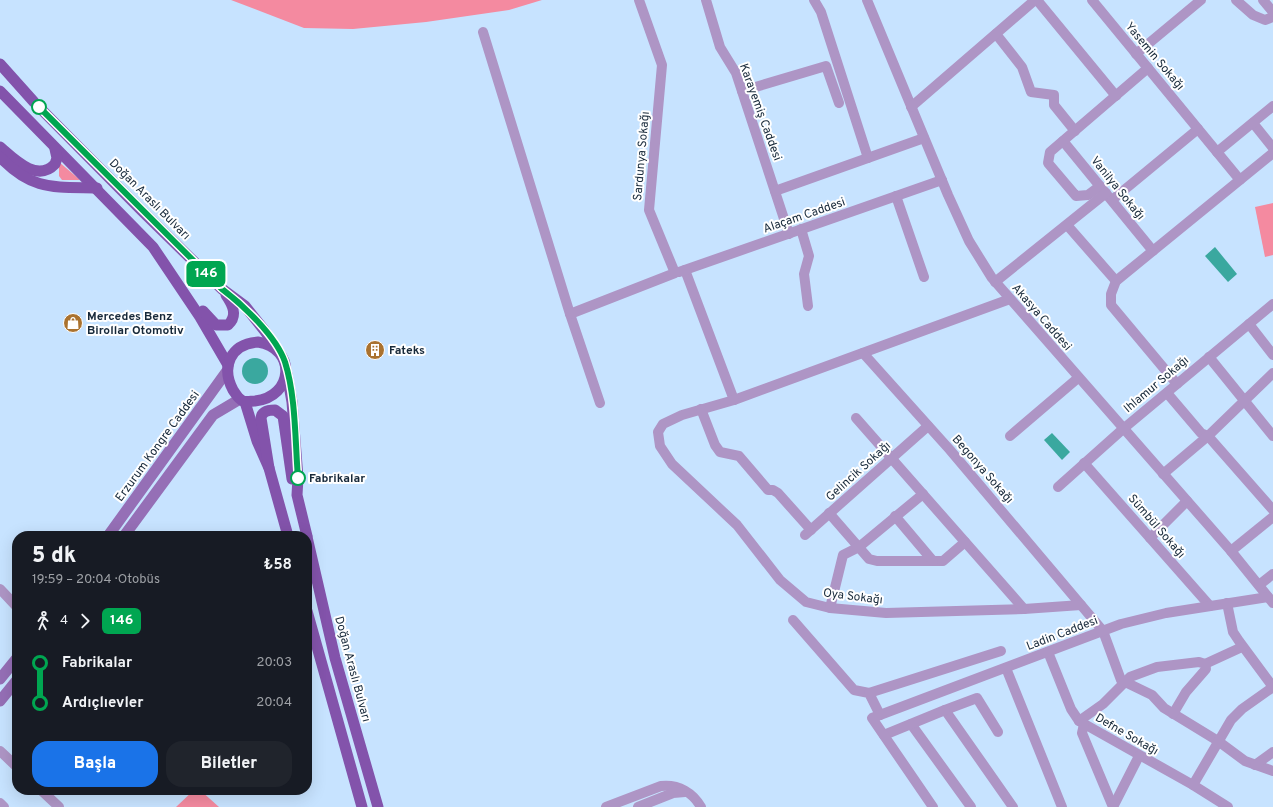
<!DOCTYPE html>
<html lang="tr">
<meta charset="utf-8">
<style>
:root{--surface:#171b24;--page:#20242c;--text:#f1f3f6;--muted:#9ea1a6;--accent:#1a73e8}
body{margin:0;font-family:Overpass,sans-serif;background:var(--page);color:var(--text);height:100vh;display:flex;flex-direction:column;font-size:15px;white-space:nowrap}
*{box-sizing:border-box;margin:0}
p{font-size:13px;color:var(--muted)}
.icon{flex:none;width:22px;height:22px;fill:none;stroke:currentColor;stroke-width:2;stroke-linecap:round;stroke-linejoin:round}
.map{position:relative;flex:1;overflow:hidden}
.details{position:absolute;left:12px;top:531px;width:300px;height:264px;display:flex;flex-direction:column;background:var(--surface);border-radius:16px;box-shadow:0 4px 16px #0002}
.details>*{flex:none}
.badge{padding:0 8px;border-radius:6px;font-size:14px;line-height:26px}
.map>.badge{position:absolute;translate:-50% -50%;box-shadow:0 0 0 2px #fff}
.legs{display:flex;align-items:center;gap:6px;height:44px;padding:0 20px;font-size:13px}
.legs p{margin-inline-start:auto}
.overview{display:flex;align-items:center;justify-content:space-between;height:68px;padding:0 20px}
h1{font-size:22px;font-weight:800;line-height:30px}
.cta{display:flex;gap:8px;margin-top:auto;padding:8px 20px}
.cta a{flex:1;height:46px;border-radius:16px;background:var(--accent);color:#fff;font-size:16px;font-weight:800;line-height:46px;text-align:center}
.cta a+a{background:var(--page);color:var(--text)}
ul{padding:0 20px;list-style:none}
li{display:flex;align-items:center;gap:14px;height:40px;font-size:15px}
li i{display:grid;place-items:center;width:6px;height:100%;margin:0 5px;background:currentColor}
li i::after{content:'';width:10px;height:10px;margin:-5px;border:3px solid;border-radius:50%;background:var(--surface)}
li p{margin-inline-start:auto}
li:first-child i{background:linear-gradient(#0000 50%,currentColor 0)}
li:last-child i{background:linear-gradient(currentColor 50%,#0000 0)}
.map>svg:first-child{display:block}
</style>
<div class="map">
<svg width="1273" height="807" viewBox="0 0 1273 807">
<rect width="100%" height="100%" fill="#c7e3ff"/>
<g fill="#f48aa0">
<path d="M 231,0 L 542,0 L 509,10 L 426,22 L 353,29 L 304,28 Z"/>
<path d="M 59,162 L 79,179 L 79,180 L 62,180 L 59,176 Z"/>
<path d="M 1273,203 L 1273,255 L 1265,257 L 1255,207 Z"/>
<path d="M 194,790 L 200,790 L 219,807 L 176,807 Z"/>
</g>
<g fill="#3aa89f">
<path d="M 1215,247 L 1237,274 L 1228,282 L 1205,256 Z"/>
<circle cx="255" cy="371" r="13"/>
<path d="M 1052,433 L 1070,452 L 1062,460 L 1044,440 Z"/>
</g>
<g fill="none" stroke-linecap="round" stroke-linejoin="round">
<g stroke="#ae95c5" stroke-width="10">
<path d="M 706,0 L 720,47 L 736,73 L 789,234"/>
<path d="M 814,0 L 821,12 L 868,158"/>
<path d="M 867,0 L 948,195 L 969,241 L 992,278 L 1231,551 L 1273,603"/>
<path d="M 1037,0 L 1116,96"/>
<path d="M 1092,0 L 1240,180"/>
<path d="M 1236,0 L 1253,15 L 1265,20 L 1273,17"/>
<path d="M 1263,0 L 1273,12"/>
<path d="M 483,32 L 570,314 L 600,403"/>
<path d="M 996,34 L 1022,67 L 1031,92 L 1054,95 L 1054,105 L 1075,131"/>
<path d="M 1136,54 L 1201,0"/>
<path d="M 742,91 L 826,66 L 839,103"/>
<path d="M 911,107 L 1035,0"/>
<path d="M 1253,123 L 1273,148"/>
<path d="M 1063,141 L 1153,251"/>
<path d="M 1217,152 L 1273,106"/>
<path d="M 1100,186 L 1088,195 L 1076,196 L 1048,163 L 1050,152 L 1148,68"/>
<path d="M 775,191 L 924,138"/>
<path d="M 896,196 L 924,277"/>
<path d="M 1112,200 L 1198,129"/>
<path d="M 1067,225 L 1116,281"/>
<path d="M 801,229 L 809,256 L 804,274 L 808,306"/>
<path d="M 685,270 L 734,400 L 1010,299"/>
<path d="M 679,272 L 942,180"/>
<path d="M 995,282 L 1106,193"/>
<path d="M 570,314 L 675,273 L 649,210 L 662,65 L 639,0"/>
<path d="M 1249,324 L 1273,355"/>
<path d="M 863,353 L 950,450 L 1081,605"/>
<path d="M 1209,357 L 1273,436"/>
<path d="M 1177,384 L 1111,305 L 1111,294 L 1116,281 L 1273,153"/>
<path d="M 1167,393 L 1201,433 L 1208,436 L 1273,510"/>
<path d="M 734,400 L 682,415 L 663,424 L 658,432 L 660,446 L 672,464 L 737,525 L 780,580 L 806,602 L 830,608 L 886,613 L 1024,609 L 1081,605 L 1103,631 L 1121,680 L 1152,695 L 1164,708 L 1218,741 L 1245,761 L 1273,771"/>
<path d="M 701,409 L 715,445 L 720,452 L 739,456 L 768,490 L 773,490 L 778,493 L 811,530"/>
<path d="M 856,418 L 1024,609"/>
<path d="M 1010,436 L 1078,378"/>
<path d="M 1084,463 L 1210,606"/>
<path d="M 1163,474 L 1208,436 L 1273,373"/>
<path d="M 1058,487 L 1123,429 L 1273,304"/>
<path d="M 829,513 L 869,559 L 877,561 L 943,561 L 965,542"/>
<path d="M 895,516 L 933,561"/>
<path d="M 805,535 L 928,426"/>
<path d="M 1150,538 L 1187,501"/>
<path d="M 1231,551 L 1273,517"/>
<path d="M 1259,585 L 1273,574"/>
<path d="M 0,589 L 17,607"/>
<path d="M 1227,603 L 1233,632 L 1239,641 L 1273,687"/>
<path d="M 830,608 L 843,555 L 859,547 L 923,494"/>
<path d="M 793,620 L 854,690 L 869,693 L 880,715"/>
<path d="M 1048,652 L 1071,709 L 1079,721 L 1193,785 L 1228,807"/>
<path d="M 1205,664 L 1242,647"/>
<path d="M 1006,668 L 1062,807"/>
<path d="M 869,693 L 1001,651"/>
<path d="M 1079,721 L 1103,704 L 1130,677 L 1157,667 L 1199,662 L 1205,664 L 1206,669 L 1186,692 L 1173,714"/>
<path d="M 911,724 L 971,807"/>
<path d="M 1084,724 L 1082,733 L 1113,807"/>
<path d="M 998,732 L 977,698 L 945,710 L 1013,807"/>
<path d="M 884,735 L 945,710"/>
<path d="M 0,751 L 17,767"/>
<path d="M 1255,765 L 1273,752"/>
<path d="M 1193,785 L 1231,720 L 1242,709 L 1273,687"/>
<path d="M 41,790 L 59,807"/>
<path d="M 0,803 L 4,807"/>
<path d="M 606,807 L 661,786 C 679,784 693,793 701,807"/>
<path d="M 638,807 L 673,793 L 685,792"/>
<path d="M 933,807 L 872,718 L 1121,624 L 1166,613 L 1268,597"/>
<path d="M 1113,807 L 1139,756"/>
</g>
<g stroke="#956fb6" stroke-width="11">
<path d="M 108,536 L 227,371"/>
<path d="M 124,536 L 213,415 L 240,399"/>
<path d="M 0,679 L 17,658"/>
<path d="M 0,701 L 17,680"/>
</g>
<g stroke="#8353ab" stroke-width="11">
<path d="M 0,64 L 34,102 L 142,211 L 222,289 L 245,306 L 264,330 L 279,352"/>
<path d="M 0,91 L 153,247 L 200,317 L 228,365"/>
<path d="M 0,147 C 14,159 37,183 55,164 L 57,158 L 55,149"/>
<path d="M 0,157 C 32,191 54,187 97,188"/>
<path d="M 203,311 L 216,325 L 228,325 C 238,316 233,305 226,295"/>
<path d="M 258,342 C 297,348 294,397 255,401 C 251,401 247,402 243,401 C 238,399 236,394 233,390 C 221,367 230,344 258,342 Z"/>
<path d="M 287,374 L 292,402 L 298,478 L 297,495 L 307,536"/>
<path d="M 245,402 L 257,441 L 269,468 L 288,536"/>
<path d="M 269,468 L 261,418 C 262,411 268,410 275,410 L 283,416 L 292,479"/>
<path d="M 307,537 L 335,658 L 378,807"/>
<path d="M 307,611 L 362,807"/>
</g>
</g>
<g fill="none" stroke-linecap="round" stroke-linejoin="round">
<defs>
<path id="line-1" d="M 39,107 L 222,289 C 243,305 276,336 285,362 C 296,397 295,441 298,478"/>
</defs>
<use href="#line-1" stroke="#fff" stroke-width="9"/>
<use href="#line-1" stroke="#00a651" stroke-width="6"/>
</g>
<defs>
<symbol id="shop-disc" viewBox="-11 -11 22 22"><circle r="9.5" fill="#aa722f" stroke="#fff"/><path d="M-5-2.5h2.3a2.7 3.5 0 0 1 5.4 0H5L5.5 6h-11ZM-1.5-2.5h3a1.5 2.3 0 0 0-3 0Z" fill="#fff"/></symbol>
<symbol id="building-disc" viewBox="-11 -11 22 22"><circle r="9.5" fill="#aa722f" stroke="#fff"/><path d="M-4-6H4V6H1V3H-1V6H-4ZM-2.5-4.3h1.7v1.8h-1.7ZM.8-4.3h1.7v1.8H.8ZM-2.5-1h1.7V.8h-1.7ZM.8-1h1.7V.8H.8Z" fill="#fff"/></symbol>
</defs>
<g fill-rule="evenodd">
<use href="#shop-disc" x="62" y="312" width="22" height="22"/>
<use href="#building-disc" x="364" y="339" width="22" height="22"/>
</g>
<g fill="#fff" stroke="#00a651" stroke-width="2">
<circle cx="39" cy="107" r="7"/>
<circle cx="298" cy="478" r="7"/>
</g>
<g text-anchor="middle" stroke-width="4" stroke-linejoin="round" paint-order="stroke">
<g font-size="12" fill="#17293a" stroke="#fff">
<text transform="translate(1155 56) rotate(50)" y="4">Yasemin Sokağı</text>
<text transform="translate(761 112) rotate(70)" y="4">Karayemiş Caddesi</text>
<text transform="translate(641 156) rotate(-85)" y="4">Sardunya Sokağı</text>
<text transform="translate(1118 188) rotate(51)" y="4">Vanilya Sokağı</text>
<text transform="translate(150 199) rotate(45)" y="4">Doğan Araslı Bulvarı</text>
<text transform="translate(804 215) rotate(-19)" y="4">Alaçam Caddesi</text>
<text transform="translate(1042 317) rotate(49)" y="4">Akasya Caddesi</text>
<text transform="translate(1156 384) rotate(-40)" y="4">Ihlamur Sokağı</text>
<text transform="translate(157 446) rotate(-54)" y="4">Erzurum Kongre Caddesi</text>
<text transform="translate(983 469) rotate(49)" y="4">Begonya Sokağı</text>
<text transform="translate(858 471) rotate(-42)" y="4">Gelincik Sokağı</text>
<text transform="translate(1157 526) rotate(49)" y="4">Sümbül Sokağı</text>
<text transform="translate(853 596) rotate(7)" y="4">Oya Sokağı</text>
<text transform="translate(1062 633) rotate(-21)" y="4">Ladin Caddesi</text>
<text transform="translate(353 669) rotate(75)" y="4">Doğan Araslı Bulvarı</text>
<text transform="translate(1127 734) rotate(30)" y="4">Defne Sokağı</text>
</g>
<g font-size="12" font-weight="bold" fill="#17293a" stroke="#fff" text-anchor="start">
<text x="87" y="320">Mercedes Benz<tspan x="87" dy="14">Birollar Otomotiv</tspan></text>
<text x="389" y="354">Fateks</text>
</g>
<g font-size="12" font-weight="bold" fill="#17293a" stroke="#fff" text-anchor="start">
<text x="309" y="482">Fabrikalar</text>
</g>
</g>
</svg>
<b class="badge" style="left:206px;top:274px;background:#00a651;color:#fff">146</b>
<section class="details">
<div class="overview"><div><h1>5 dk</h1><p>19:59 – 20:04 · Otobüs</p></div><b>₺58</b></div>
<div class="legs"><svg class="icon" aria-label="walk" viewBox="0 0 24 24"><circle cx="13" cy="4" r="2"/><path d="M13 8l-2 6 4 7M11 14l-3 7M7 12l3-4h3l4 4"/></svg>4<svg class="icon" aria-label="forward" viewBox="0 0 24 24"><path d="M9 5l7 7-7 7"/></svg><b class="badge" style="background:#00a651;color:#fff">146</b></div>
<ul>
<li><i style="color:#00a651"></i><b>Fabrikalar</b><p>20:03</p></li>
<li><i style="color:#00a651"></i><b>Ardıçlıevler</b><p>20:04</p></li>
</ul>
<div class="cta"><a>Başla</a><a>Biletler</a></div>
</section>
</div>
